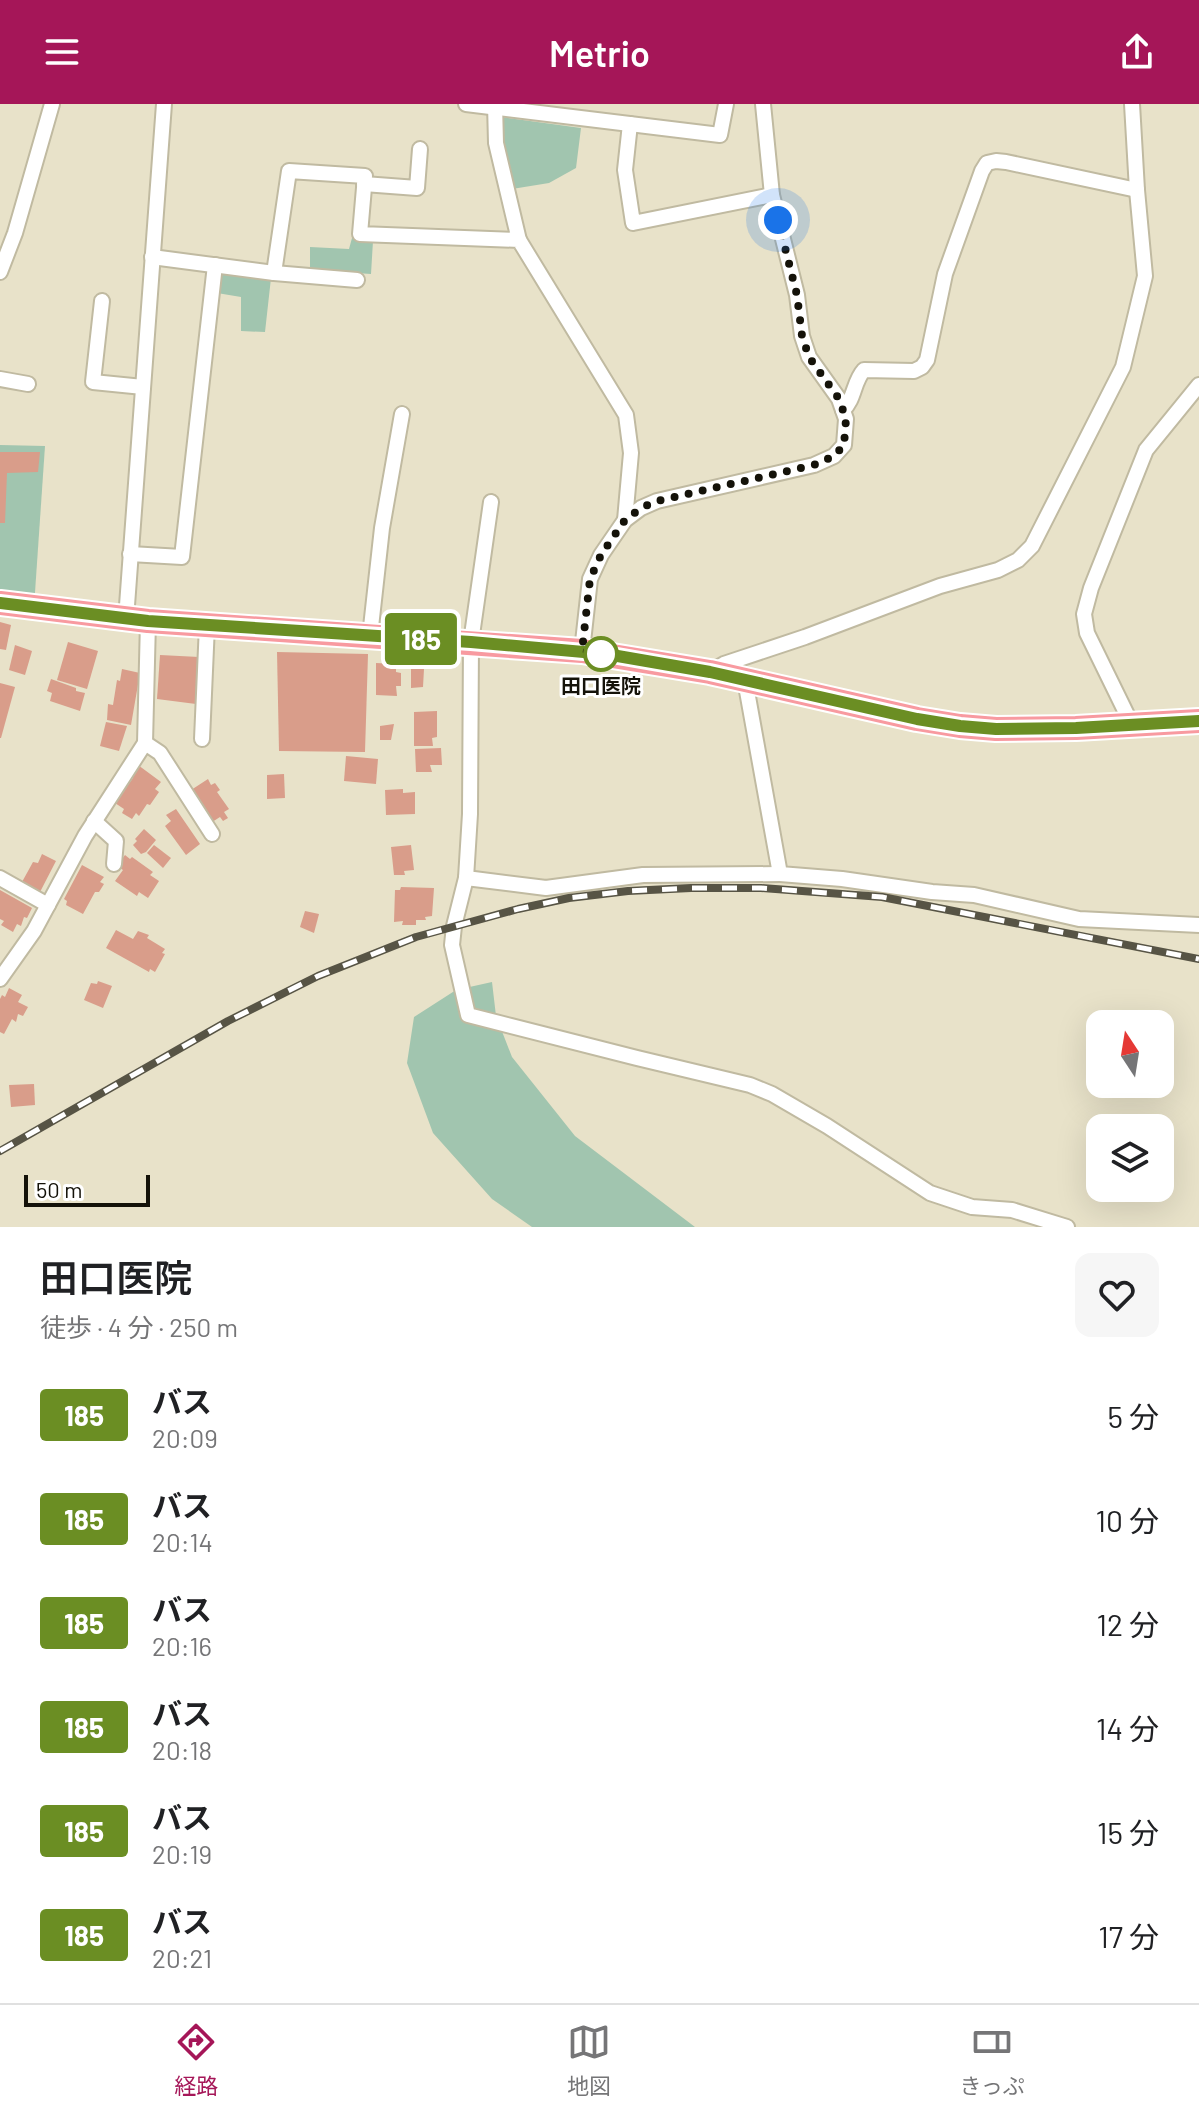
<!DOCTYPE html>
<html lang="ja">
<meta charset="utf-8">
<style>
:root{--surface:#fff;--page:#f6f6f6;--text:#202124;--muted:#757577;--line:#e0e0e0;--accent:#a51658}
body{margin:0;font-family:Barlow,"Noto Sans JP",sans-serif;background:var(--page);color:var(--text);height:100vh;display:flex;flex-direction:column;font-size:30px;white-space:nowrap}
*{box-sizing:border-box;margin:0}
p{font-size:26px;color:var(--muted)}
.icon{flex:none;width:44px;height:44px;fill:none;stroke:currentColor;stroke-width:2;stroke-linecap:round;stroke-linejoin:round}
.map{position:relative;height:1123px;overflow:hidden}
.details{display:flex;flex-direction:column;background:var(--surface);flex:1}
.details>*{flex:none}
.badge{padding:0 16px;border-radius:6px;font-size:28px;line-height:52px}
.needle{width:52px;rotate:348deg}
.fabs{position:absolute;left:1086px;top:906px;display:grid;gap:16px}
.fabs a{display:grid;place-items:center;width:88px;height:88px;border-radius:16px;background:var(--surface);box-shadow:0 8px 32px #0002;font-size:40px}
.scale{position:absolute;left:24px;bottom:20px;width:126px;box-sizing:border-box;padding-left:8px;border:4px solid #141209;border-top:0;font-size:22px;line-height:28px;white-space:nowrap;color:#141209;-webkit-text-stroke:6px #fff;paint-order:stroke}
.you{position:absolute;width:40px;height:40px;margin:-20px;border:6px solid #fff;border-radius:50%;background:#1a73e8;box-shadow:0 0 0 12px #1a73e833}
.map>.badge{position:absolute;translate:-50% -50%;box-shadow:0 0 0 4px #fff}
.round{display:grid;place-items:center;flex:none;width:84px;height:84px;border-radius:16px;background:var(--page)}
.head{display:flex;align-items:center;justify-content:space-between;height:136px;padding:0 40px}
h1{font-size:38px;font-weight:600;line-height:60px}
ul{padding:0;list-style:none}
li{display:flex;align-items:center;gap:24px;height:104px;padding:0 40px}
li div{flex:1}
li b{display:block;font-size:30px}
li em{font-style:normal}
li .badge{min-width:88px;font-weight:700;text-align:center}
header{display:flex;justify-content:space-between;align-items:center;height:104px;padding:0 40px;background:var(--accent);color:#fff;font-size:36px;font-weight:600}
.tab-bar{display:flex;justify-content:space-around;align-items:center;height:112px;border-top:2px solid var(--line);background:var(--surface);font-size:22px;color:var(--muted)}
.tab-bar a{display:grid;justify-items:center;gap:4px}
.tab-bar .on{color:var(--accent)}
.map>svg:first-child{display:block}
</style>
<header><svg class="icon" aria-label="menu" viewBox="0 0 24 24"><path d="M4 6h16M4 12h16M4 18h16"/></svg>Metrio<svg class="icon" aria-label="share" viewBox="0 0 24 24"><path d="M12 15V3M7 8l5-5 5 5M5 13v7h14v-7"/></svg></header>
<div class="map">
<svg width="1199" height="1123" viewBox="0 0 1199 1123">
<rect width="100%" height="100%" fill="#e8e2c9"/>
<g fill="#a1c5af">
<path d="M 500,13 L 581,24 L 576,64 L 549,79 L 512,85 L 506,65 Z"/>
<path d="M 352,134 L 373,137 L 371,170 L 310,166 L 310,143 L 349,145 Z"/>
<path d="M 219,167 L 271,174 L 265,228 L 241,227 L 241,193 L 217,189 Z"/>
<path d="M 0,341 L 45,342 L 34,503 L 0,499 Z"/>
<path d="M 492,878 L 496,912 L 512,953 L 575,1032 L 695,1123 L 532,1123 L 492,1095 L 433,1029 L 407,959 L 414,913 L 456,886 Z"/>
</g>
<g fill="#d99d8a">
<path d="M 0,348 L 40,348 L 38,368 L 7,369 L 5,419 L 0,419 Z"/>
<path d="M 0,518 L 11,521 L 6,546 L 0,545 Z"/>
<path d="M 68,538 L 98,547 L 87,585 L 57,576 Z"/>
<path d="M 15,541 L 32,547 L 25,571 L 9,566 Z"/>
<path d="M 277,548 L 368,550 L 365,648 L 279,647 Z"/>
<path d="M 160,551 L 199,553 L 196,600 L 157,595 Z"/>
<path d="M 411,554 L 434,554 L 435,565 L 424,565 L 423,583 L 411,584 Z"/>
<path d="M 376,559 L 396,560 L 396,568 L 401,569 L 401,582 L 396,582 L 397,592 L 376,591 Z"/>
<path d="M 122,565 L 140,569 L 131,621 L 107,616 L 108,600 L 113,601 L 117,576 L 120,577 Z"/>
<path d="M 51,575 L 76,584 L 76,587 L 85,589 L 80,607 L 50,597 L 52,589 L 47,587 Z"/>
<path d="M 0,579 L 15,583 L 1,634 L 0,634 Z"/>
<path d="M 437,607 L 437,633 L 432,634 L 433,642 L 414,642 L 414,608 Z"/>
<path d="M 106,618 L 127,622 L 119,647 L 100,642 Z"/>
<path d="M 394,620 L 391,636 L 380,636 L 380,622 Z"/>
<path d="M 441,644 L 442,661 L 430,661 L 432,668 L 416,668 L 415,645 Z"/>
<path d="M 346,652 L 378,655 L 376,680 L 344,677 Z"/>
<path d="M 138,661 L 161,678 L 155,685 L 159,688 L 150,701 L 147,700 L 139,712 L 136,709 L 132,715 L 122,709 L 124,705 L 115,699 L 133,674 L 130,672 Z"/>
<path d="M 284,670 L 285,694 L 267,695 L 267,671 Z"/>
<path d="M 208,675 L 211,681 L 215,679 L 220,686 L 217,688 L 229,705 L 224,708 L 228,714 L 223,717 L 220,713 L 209,720 L 188,688 Z"/>
<path d="M 403,685 L 403,689 L 415,688 L 415,710 L 386,711 L 385,686 Z"/>
<path d="M 176,705 L 200,740 L 186,751 L 165,722 L 171,717 L 166,711 Z"/>
<path d="M 144,725 L 156,736 L 146,748 L 141,750 L 133,741 L 137,737 L 135,735 Z"/>
<path d="M 154,741 L 171,754 L 163,764 L 147,749 Z"/>
<path d="M 411,741 L 414,766 L 404,767 L 405,771 L 394,771 L 391,743 Z"/>
<path d="M 42,750 L 56,757 L 40,788 L 22,778 L 33,758 L 38,759 Z"/>
<path d="M 125,751 L 130,755 L 132,753 L 153,768 L 150,771 L 159,777 L 148,794 L 139,788 L 137,792 L 115,777 L 123,766 L 117,762 Z"/>
<path d="M 82,761 L 104,773 L 100,778 L 104,780 L 99,788 L 95,788 L 83,810 L 66,801 L 67,797 L 64,795 Z"/>
<path d="M 401,783 L 434,784 L 432,812 L 425,813 L 426,816 L 416,816 L 416,821 L 402,821 L 403,817 L 394,818 L 395,786 L 400,786 Z"/>
<path d="M 0,786 L 32,804 L 27,814 L 24,813 L 21,822 L 17,820 L 13,828 L 1,821 L 4,817 L 0,815 Z"/>
<path d="M 305,807 L 319,810 L 314,829 L 300,823 Z"/>
<path d="M 116,826 L 133,835 L 138,827 L 149,831 L 147,834 L 165,845 L 162,849 L 165,850 L 155,868 L 150,865 L 149,868 L 106,844 Z"/>
<path d="M 98,877 L 112,882 L 103,904 L 84,896 L 91,879 L 97,880 Z"/>
<path d="M 9,884 L 22,891 L 18,898 L 28,903 L 23,912 L 18,910 L 16,918 L 12,915 L 4,930 L 0,928 L 0,895 L 2,891 L 5,893 Z"/>
<path d="M 34,980 L 35,1001 L 11,1003 L 9,981 Z"/>
</g>
<g fill="none" stroke-linecap="round" stroke-linejoin="round">
<defs>
<g id="minor">
<path d="M 466,0 L 720,31 L 726,0"/>
<path d="M 495,0 L 496,39 L 519,136"/>
<path d="M 630,20 L 625,66 L 633,119 L 772,91"/>
<path d="M 364,80 L 417,84 L 420,45"/>
<path d="M 152,153 L 274,169 L 357,176"/>
<path d="M 0,168 L 15,129 L 52,0"/>
<path d="M 274,169 L 289,67 L 365,72 L 360,130 L 519,136 L 626,311 L 631,349 L 625,416"/>
<path d="M 102,197 L 93,278 L 143,283"/>
<path d="M 0,275 L 28,280"/>
<path d="M 843,306 C 855,295 853,278 864,266 L 914,267 L 922,263 L 927,256 L 945,170 L 982,67 L 987,59 L 996,57 L 1006,58 L 1137,86"/>
<path d="M 491,398 L 471,538 L 470,710 L 466,774 L 454,822 L 452,841 L 468,911 L 637,954 L 750,981 L 772,990 L 827,1022 L 930,1089 L 972,1103 L 1012,1106 L 1067,1123"/>
<path d="M 130,450 L 182,453 L 215,161"/>
<path d="M 126,515 L 164,0"/>
<path d="M 370,532 L 382,424 L 402,310"/>
<path d="M 582,547 L 590,475 L 601,451 L 625,416 L 641,404 L 657,397 L 814,361 L 834,352 L 844,341 L 846,315 L 839,295 L 809,253 L 802,232 L 797,191 L 772,91 L 763,0"/>
<path d="M 710,568 L 724,560 L 805,533 L 940,482 L 998,466 L 1018,456 L 1032,442 L 1123,263 L 1145,172 L 1137,86 L 1132,0"/>
<path d="M 745,576 L 780,770 L 842,775 L 932,788 L 974,791 L 1079,815 L 1199,821"/>
<path d="M 1132,621 L 1087,529 L 1084,510 L 1091,484 L 1146,346 L 1199,281"/>
<path d="M 202,635 L 207,521"/>
<path d="M 145,639 L 160,649 L 212,730"/>
<path d="M 94,717 L 116,737 L 114,760"/>
<path d="M 0,774 L 48,801"/>
<path d="M 466,774 L 546,784 L 643,771 L 780,770"/>
<path d="M 0,875 L 34,827 L 85,732 L 145,639 L 148,517"/>
</g>
<path id="trunk" d="M 0,499 L 148,517 L 582,547 L 710,568 L 917,615 L 960,622 L 996,625 L 1076,624 L 1199,617"/>
</defs>
<use href="#minor" stroke="#c0baa1" stroke-width="18"/>
<use href="#trunk" stroke="#fff" stroke-width="28"/>
<use href="#minor" stroke="#fff" stroke-width="14"/>
<use href="#trunk" stroke="#f89aa0" stroke-width="24"/>
<defs>
<path id="rail" d="M 0,1047 L 228,917 L 318,872 L 416,833 L 518,805 L 569,794 L 628,787 L 691,784 L 761,784 L 882,793 L 1199,855"/>
</defs>
<use href="#rail" stroke="#575445" stroke-width="8"/>
<use href="#rail" stroke="#fff" stroke-width="5" stroke-dasharray="15" stroke-linecap="butt"/>
</g>
<g fill="none" stroke-linecap="round" stroke-linejoin="round">
<defs>
<path id="line" d="M 0,499 L 148,517 L 471,538 L 606,550 L 710,568 L 917,615 L 960,622 L 996,625 L 1076,624 L 1199,617"/>
</defs>
<use href="#line" stroke="#fff" stroke-width="18"/>
<use href="#line" stroke="#6b8e23" stroke-width="12"/>
<path stroke="#141209" stroke-width="8" stroke-dasharray="0 14.4" d="M 601,550 L 582,547 L 590,475 L 601,451 L 625,416 L 641,404 L 657,397 L 814,361 L 834,352 L 844,341 L 846,315 L 839,295 L 809,253 L 802,232 L 797,191 L 778,116"/>
</g>
<circle fill="#fff" stroke="#6b8e23" stroke-width="4" cx="601" cy="550" r="16"/>
<g text-anchor="middle" stroke-width="6" stroke-linejoin="round" paint-order="stroke">
<g font-size="20" font-weight="bold" fill="#141209" stroke="#fff">
<text x="601" y="589">田口医院</text>
</g>
</g>
</svg>
<div class="fabs">
<a><svg class="needle" viewBox="-14 -14 28 28"><path d="M0-13l5 13h-10z" fill="#e53935"/><path d="M0 13l5-13h-10z" fill="#757577"/></svg></a>
<a><svg class="icon" aria-label="layers" viewBox="0 0 24 24"><path d="M12 4l9 5-9 5-9-5zM3 14l9 5 9-5"/></svg></a>
</div>
<div class="scale">50 m</div>
<div class="you" style="left:778px;top:116px"></div>
<b class="badge" style="left:421px;top:535px;background:#6b8e23;color:#fff">185</b>
</div>
<section class="details">
<div class="head"><div><h1>田口医院</h1><p>徒歩 · 4 分 · 250 m</p></div><a class="round"><svg class="icon" aria-label="heart" viewBox="0 0 24 24"><path d="M12 20l-8-8c-3-5 5-10 8-4 3-6 11-1 8 4z"/></svg></a></div>
<ul>
<li><span class="badge" style="background:#6b8e23;color:#fff">185</span><div><b>バス</b><p>20:09</p></div><em>5 分</em></li>
<li><span class="badge" style="background:#6b8e23;color:#fff">185</span><div><b>バス</b><p>20:14</p></div><em>10 分</em></li>
<li><span class="badge" style="background:#6b8e23;color:#fff">185</span><div><b>バス</b><p>20:16</p></div><em>12 分</em></li>
<li><span class="badge" style="background:#6b8e23;color:#fff">185</span><div><b>バス</b><p>20:18</p></div><em>14 分</em></li>
<li><span class="badge" style="background:#6b8e23;color:#fff">185</span><div><b>バス</b><p>20:19</p></div><em>15 分</em></li>
<li><span class="badge" style="background:#6b8e23;color:#fff">185</span><div><b>バス</b><p>20:21</p></div><em>17 分</em></li>
</ul>
</section>
<nav class="tab-bar">
<a class="on"><svg class="icon" aria-label="directions" viewBox="0 0 24 24"><path d="M12 3l9 9-9 9-9-9zM9 14v-3h6M13 9l2 2-2 2"/></svg>経路</a>
<a><svg class="icon" aria-label="map" viewBox="0 0 24 24"><path d="M3 6l6-2 6 2 6-2v14l-6 2-6-2-6 2zM9 4v14M15 6v14"/></svg>地図</a>
<a><svg class="icon" aria-label="tickets" viewBox="0 0 24 24"><path d="M3 7h18v10H3zM15 7v10"/></svg>きっぷ</a>
</nav>
